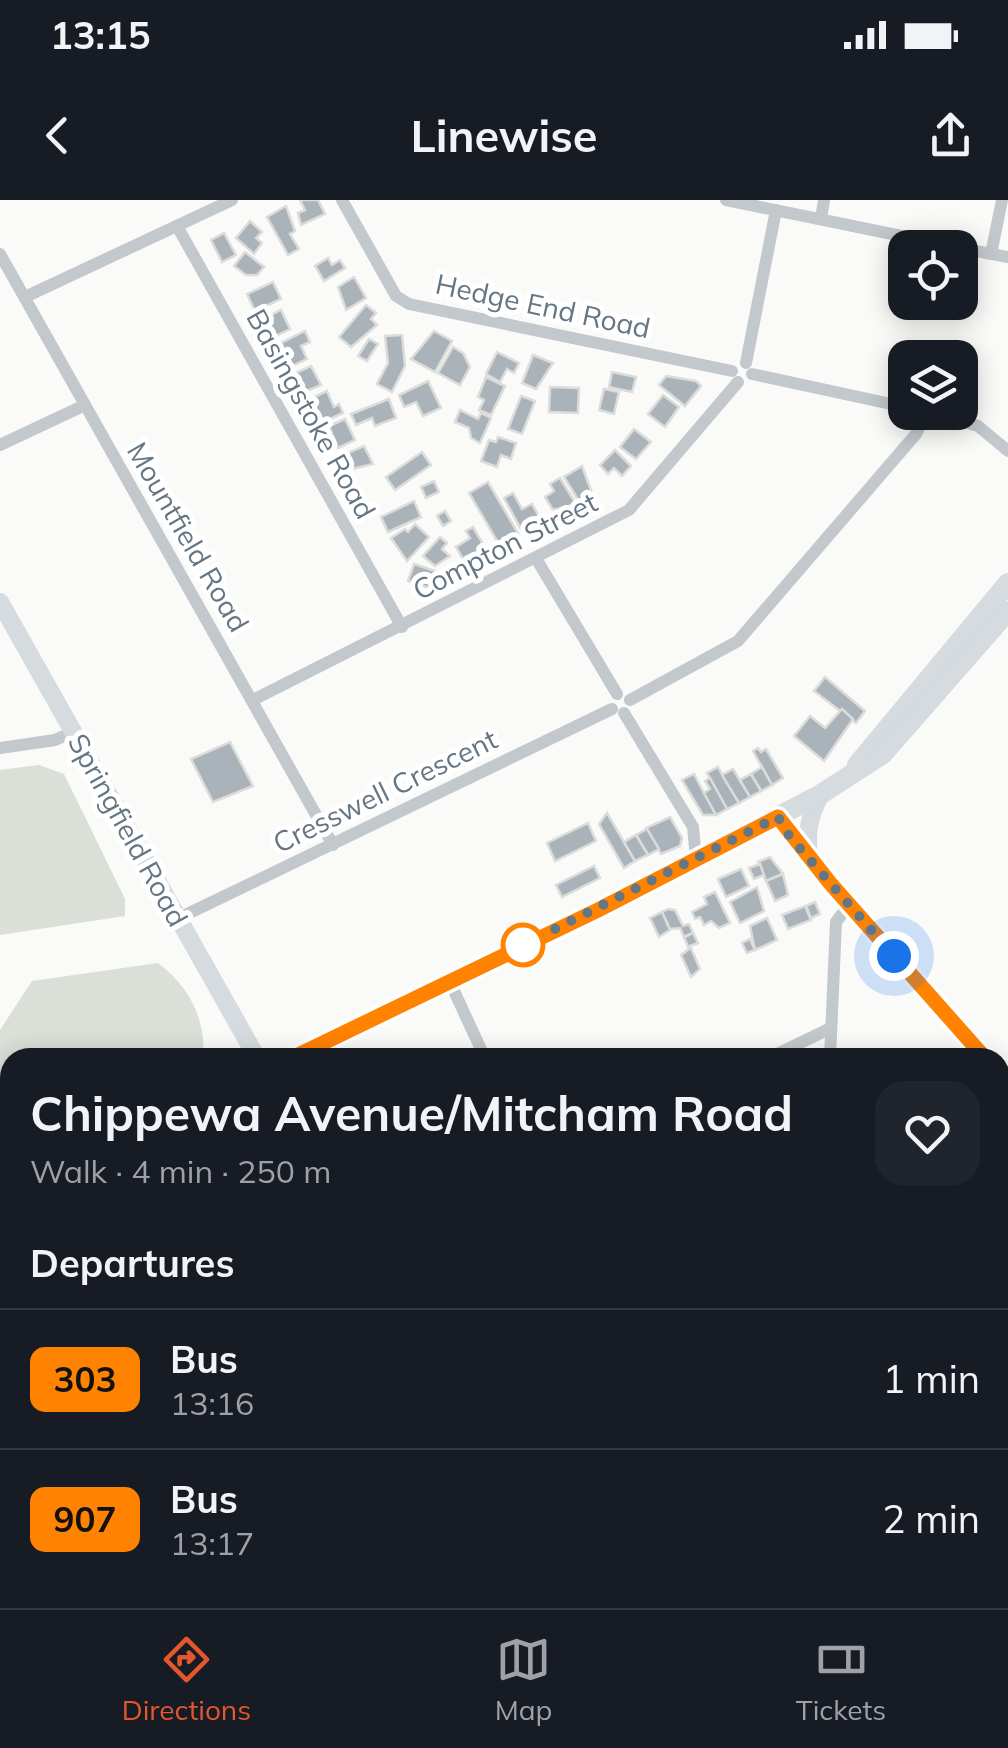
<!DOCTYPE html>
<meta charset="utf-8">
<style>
:root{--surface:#171b24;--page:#20242c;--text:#f1f3f6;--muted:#9ea1a6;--line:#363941;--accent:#e4572e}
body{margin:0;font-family:Mulish,sans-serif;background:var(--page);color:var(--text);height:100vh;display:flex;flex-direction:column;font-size:38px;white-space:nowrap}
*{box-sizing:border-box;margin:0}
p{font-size:32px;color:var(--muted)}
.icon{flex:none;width:55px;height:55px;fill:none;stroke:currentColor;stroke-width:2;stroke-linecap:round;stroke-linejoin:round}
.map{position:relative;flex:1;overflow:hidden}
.details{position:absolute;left:0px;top:848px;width:1010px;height:562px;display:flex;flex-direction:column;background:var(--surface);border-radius:30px 30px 0 0;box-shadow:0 5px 25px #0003}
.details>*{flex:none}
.badge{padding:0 20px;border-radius:15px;font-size:35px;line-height:65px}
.buttons{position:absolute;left:888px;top:30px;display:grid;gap:20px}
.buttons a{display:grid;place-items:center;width:90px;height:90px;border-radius:20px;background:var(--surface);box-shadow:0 5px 25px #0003;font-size:50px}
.you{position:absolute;width:50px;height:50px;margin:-25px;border:8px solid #fff;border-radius:50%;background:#1a73e8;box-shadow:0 0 0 15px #1a73e833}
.map>.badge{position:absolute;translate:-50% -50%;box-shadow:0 0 0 5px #fff}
h2{padding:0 30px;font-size:38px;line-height:90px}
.round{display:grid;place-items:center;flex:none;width:105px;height:105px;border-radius:30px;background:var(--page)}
.headline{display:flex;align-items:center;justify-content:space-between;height:170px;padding:0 30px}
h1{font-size:48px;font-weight:700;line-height:75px}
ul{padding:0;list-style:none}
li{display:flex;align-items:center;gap:30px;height:140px;padding:0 30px;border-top:2px solid var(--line)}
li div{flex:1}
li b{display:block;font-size:38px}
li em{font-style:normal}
li .badge{min-width:110px;font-weight:700;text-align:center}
.status{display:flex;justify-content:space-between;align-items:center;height:70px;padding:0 50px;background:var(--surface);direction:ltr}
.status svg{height:28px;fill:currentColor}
header{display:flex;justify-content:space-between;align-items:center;height:130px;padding:0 30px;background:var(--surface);font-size:45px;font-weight:700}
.tab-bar{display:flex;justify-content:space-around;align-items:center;height:140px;border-top:2px solid var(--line);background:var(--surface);font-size:28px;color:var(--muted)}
.tab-bar a{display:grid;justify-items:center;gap:5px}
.tab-bar .on{color:var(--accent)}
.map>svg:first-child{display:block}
</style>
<div class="status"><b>13:15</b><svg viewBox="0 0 49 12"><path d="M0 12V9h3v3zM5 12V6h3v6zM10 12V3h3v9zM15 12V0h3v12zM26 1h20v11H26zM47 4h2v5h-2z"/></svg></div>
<header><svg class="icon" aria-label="back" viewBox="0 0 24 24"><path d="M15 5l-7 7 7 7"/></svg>Linewise<svg class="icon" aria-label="share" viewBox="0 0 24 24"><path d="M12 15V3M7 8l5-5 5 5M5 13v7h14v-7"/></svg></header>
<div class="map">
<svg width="1008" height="1408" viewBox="0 0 1008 1408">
<rect width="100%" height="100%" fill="#fafaf8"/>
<g fill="#dadfd7">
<path d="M 39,565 L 64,574 L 125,699 L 125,716 L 0,735 L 0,570 Z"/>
<path d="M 158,763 C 189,786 206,819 203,857 L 10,858 L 10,1013 L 0,1012 L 0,830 L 32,781 Z"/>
</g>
<g fill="#aab3b9" stroke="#dcdcda" stroke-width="2.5">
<path d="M 300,0 L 318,0 L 325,14 L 301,25 L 298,13 L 305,10 Z"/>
<path d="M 286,6 L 295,31 L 290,34 L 299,49 L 288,55 L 267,17 Z"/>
<path d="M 250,21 L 262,32 L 256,38 L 262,43 L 254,54 L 236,38 Z"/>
<path d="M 224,33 L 236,55 L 222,62 L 211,40 Z"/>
<path d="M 245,52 L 264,67 L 257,75 L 246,75 L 234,66 Z"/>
<path d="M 328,58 L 332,65 L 340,60 L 345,68 L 324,81 L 315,66 Z"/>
<path d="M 354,77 L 366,98 L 346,110 L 338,87 Z"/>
<path d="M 273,82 L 281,99 L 255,111 L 247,94 Z"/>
<path d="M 366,105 L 376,113 L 371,119 L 377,125 L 351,147 L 339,137 Z"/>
<path d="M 281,110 L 290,129 L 274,137 L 265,118 Z"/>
<path d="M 305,131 L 310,142 L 301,146 L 307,159 L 286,169 L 281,143 Z"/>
<path d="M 434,131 L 452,141 L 435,172 L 411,159 Z"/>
<path d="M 402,135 L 405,166 L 392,192 L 377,184 L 388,163 L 385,136 Z"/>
<path d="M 369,139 L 378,144 L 367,161 L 358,156 Z"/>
<path d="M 453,147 L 463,153 L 470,167 L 460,185 L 438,173 Z"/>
<path d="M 497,152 L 519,163 L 514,173 L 507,169 L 500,182 L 486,174 Z"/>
<path d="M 533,155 L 553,163 L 536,189 L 522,183 Z"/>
<path d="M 311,166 L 321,185 L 302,193 L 293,174 Z"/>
<path d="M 612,172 L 636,177 L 632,192 L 609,187 Z"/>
<path d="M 666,176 L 696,181 L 701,186 L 685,206 L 659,185 Z"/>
<path d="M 486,177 L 505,186 L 491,215 L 479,210 L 484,200 L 478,197 Z"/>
<path d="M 428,181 L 441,208 L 423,216 L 416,202 L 404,207 L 399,195 Z"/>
<path d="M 550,187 L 579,188 L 578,213 L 549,212 Z"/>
<path d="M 604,189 L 619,192 L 614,214 L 599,210 Z"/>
<path d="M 327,191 L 334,207 L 339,204 L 343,213 L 321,223 L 310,199 Z"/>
<path d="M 663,195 L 679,207 L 665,227 L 648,214 Z"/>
<path d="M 521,196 L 535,201 L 522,234 L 508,229 Z"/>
<path d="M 389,199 L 396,218 L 375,226 L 372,218 L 356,225 L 351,214 Z"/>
<path d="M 460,210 L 478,219 L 481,213 L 491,218 L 480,243 L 471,238 L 469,228 L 455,222 Z"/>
<path d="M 345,219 L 355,240 L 338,248 L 329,226 Z"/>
<path d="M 634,229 L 651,242 L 636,259 L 620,247 Z"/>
<path d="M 498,237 L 516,243 L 511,259 L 501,255 L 497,267 L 481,261 L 489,240 L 496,242 Z"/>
<path d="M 364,246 L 373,264 L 348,270 L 341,256 Z"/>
<path d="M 615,250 L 631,266 L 622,276 L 614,268 L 608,274 L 600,265 Z"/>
<path d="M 422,252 L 431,265 L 395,290 L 386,277 Z"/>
<path d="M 582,266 L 593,296 L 580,303 L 564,277 Z"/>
<path d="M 560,278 L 576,304 L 553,310 L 545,297 L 554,291 L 550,284 Z"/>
<path d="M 434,281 L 439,292 L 426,298 L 421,287 Z"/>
<path d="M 488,282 L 519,335 L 500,346 L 469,293 Z"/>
<path d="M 513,293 L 522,309 L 532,304 L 542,322 L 523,333 L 504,298 Z"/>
<path d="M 414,301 L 421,317 L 388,332 L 381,317 Z"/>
<path d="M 445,311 L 451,321 L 443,326 L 437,316 Z"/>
<path d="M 415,324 L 429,337 L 407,361 L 391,338 L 405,329 L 408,332 Z"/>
<path d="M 473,327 L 489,354 L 474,363 L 469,355 L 463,359 L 456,347 L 470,338 L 466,331 Z"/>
<path d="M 440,337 L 447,343 L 442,349 L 450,356 L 435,366 L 423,356 Z"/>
<path d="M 414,364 L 441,373 L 435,390 L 408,381 Z"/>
<path d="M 825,477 L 865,511 L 856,523 L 814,491 Z"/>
<path d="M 842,509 L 853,519 L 824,561 L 794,536 L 810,516 L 825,528 Z"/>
<path d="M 230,542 L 253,586 L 213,602 L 191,559 Z"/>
<path d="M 758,548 L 761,552 L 766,549 L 783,578 L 772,585 L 753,551 Z"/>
<path d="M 718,567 L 739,603 L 727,609 L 707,573 Z"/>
<path d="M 762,567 L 772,585 L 761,591 L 751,574 Z"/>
<path d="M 733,569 L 750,597 L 739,603 L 722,575 Z"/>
<path d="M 694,574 L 704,593 L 716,615 L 703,615 L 682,580 Z"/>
<path d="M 751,574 L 761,591 L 750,597 L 740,580 Z"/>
<path d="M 710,578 L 727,609 L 716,615 L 704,593 L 710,589 L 705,581 Z"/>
<path d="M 607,613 L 635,661 L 624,668 L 599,624 Z"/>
<path d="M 670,617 L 682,638 L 680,646 L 661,654 L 646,628 Z"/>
<path d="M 588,623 L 596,641 L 555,661 L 547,643 Z"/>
<path d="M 647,629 L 659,649 L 648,655 L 636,635 Z"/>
<path d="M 636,635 L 648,655 L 635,661 L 624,642 Z"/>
<path d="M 770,657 L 783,674 L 766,681 L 758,662 Z"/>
<path d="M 760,664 L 764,675 L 754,679 L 749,668 Z"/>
<path d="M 594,666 L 600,678 L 562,697 L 556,685 Z"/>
<path d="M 741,669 L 749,686 L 726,697 L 718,679 Z"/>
<path d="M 783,674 L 788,695 L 775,701 L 766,681 Z"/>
<path d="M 757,687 L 764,711 L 740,723 L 730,702 Z"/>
<path d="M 715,692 L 730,723 L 719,728 L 711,721 L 704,725 L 700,717 L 695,719 L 692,712 L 707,704 L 704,697 Z"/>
<path d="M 815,702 L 820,714 L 811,718 L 806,706 Z"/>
<path d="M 805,706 L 811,720 L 788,729 L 782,715 Z"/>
<path d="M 668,709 L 675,710 L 683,726 L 689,724 L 693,733 L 684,737 L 680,728 L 670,729 L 662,712 Z"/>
<path d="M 662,712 L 670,730 L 659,737 L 650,718 Z"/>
<path d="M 767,718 L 777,740 L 755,750 L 750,726 Z"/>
<path d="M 693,733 L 698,743 L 690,746 L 700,769 L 691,777 L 681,755 L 689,749 L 684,737 Z"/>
<path d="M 750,739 L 755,750 L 747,753 L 742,743 Z"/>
<path d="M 1000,1242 L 1008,1244 L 1008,1268 L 1004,1267 L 1001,1280 Z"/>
<path d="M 622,1400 L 650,1400 L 650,1408 L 622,1407 Z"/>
<path d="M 768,1400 L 797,1400 L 797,1406 L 768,1405 Z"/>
<path d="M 813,1400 L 836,1400 L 836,1408 L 818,1408 Z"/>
<path d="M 851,1400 L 876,1400 L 875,1408 L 850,1408 Z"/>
<path d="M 909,1400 L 909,1408 L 883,1408 L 889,1401 Z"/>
<path d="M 928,1400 L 938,1400 L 949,1407 L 923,1408 Z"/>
<path d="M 446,1404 L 491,1406 L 490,1408 L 446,1408 Z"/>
</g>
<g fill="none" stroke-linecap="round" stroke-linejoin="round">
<g stroke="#c3c8cc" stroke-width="12">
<path d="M 342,0 L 396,96 L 409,104 L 732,171"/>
<path d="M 726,0 L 960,48"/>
<path d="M 821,19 L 824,0"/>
<path d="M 177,26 L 402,427"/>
<path d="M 960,48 L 1008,57"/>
<path d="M 0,54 L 333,645"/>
<path d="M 991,54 L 1002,0"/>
<path d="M 25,97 L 232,0"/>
<path d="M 746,163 L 776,10"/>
<path d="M 752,174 L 905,207"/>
<path d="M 932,212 L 978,226 L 1008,251"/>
<path d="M 0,245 L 85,205"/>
<path d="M 537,360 L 617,494"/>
<path d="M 253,500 L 629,310 L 738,182"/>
<path d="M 630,500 L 738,441 L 916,234 L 927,212"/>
<path d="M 624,513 L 693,627 L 696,658"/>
<path d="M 0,548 L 55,540 L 73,532"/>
<path d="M 179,718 L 612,509"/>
<path d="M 449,780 L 485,858"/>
<path d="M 769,858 L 831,828"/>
<path d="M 830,858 L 836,722 L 849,705"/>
<path d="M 1000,976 L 1008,979"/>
<path d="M 0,1220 L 10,1228"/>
<path d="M 1000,1222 L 1008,1223"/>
<path d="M 1000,1370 L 1008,1355"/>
<path d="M 64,1408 L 65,1400"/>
<path d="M 271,1408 L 272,1400"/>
<path d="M 523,1408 L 523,1400"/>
<path d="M 979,1408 L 983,1400"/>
</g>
<g stroke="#d6dbdf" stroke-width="18">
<path d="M 0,402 L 257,858"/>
<path d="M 779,617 L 849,705 L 985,858"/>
<path d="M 810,660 C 805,635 809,616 821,594"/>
<path d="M 1000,871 L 1008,878"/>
</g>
<g stroke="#d6dbdf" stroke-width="20">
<path d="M 857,565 L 1008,383"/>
<path d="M 292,858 L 598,710 L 821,594 L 883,554 L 1008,411"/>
<path d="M 0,1098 L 10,1092"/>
</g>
</g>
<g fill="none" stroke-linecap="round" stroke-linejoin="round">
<defs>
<path id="line" d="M 292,858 L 598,710 L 778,617 L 830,683 L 985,858"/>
</defs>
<use href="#line" stroke="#fff" stroke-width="22"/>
<use href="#line" stroke="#ff8200" stroke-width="15"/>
<path stroke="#657683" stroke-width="10" stroke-dasharray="0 18" d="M 523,745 L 778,617 L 790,637 L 894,756"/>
</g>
<circle fill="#fff" stroke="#ff8200" stroke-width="5" cx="523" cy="745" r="20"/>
<g text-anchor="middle" stroke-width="10" stroke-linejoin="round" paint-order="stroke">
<g font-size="28" fill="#657683" stroke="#fff">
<text transform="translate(543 106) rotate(12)" y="10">Hedge End Road</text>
<text transform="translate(311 214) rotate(61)" y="10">Basingstoke Road</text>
<text transform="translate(188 337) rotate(60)" y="10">Mountfield Road</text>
<text transform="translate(505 346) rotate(-27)" y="10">Compton Street</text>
<text transform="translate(385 591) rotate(-26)" y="10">Cresswell Crescent</text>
<text transform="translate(128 630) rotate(61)" y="10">Springfield Road</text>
</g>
</g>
</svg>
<div class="buttons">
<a><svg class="icon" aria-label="locate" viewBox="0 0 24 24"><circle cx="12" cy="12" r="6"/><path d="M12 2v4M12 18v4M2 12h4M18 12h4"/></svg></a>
<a><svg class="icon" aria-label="layers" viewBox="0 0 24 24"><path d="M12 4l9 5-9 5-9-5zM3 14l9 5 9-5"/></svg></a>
</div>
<div class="you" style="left:894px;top:756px"></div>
<section class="details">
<div class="headline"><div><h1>Chippewa Avenue/Mitcham Road</h1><p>Walk · 4 min · 250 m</p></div><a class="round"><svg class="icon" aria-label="heart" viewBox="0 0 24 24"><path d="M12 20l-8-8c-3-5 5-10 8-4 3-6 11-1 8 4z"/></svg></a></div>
<h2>Departures</h2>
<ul>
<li><span class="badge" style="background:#ff8200;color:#111">303</span><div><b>Bus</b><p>13:16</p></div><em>1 min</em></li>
<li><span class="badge" style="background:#ff8200;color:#111">907</span><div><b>Bus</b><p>13:17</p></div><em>2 min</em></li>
</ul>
</section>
</div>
<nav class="tab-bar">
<a class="on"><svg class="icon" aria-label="directions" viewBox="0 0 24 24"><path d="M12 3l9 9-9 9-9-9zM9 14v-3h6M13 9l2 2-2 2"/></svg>Directions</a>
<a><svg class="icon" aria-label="map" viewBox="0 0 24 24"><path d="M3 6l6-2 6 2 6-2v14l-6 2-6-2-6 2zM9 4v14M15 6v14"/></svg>Map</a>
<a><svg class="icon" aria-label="tickets" viewBox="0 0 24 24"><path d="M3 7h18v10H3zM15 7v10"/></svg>Tickets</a>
</nav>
